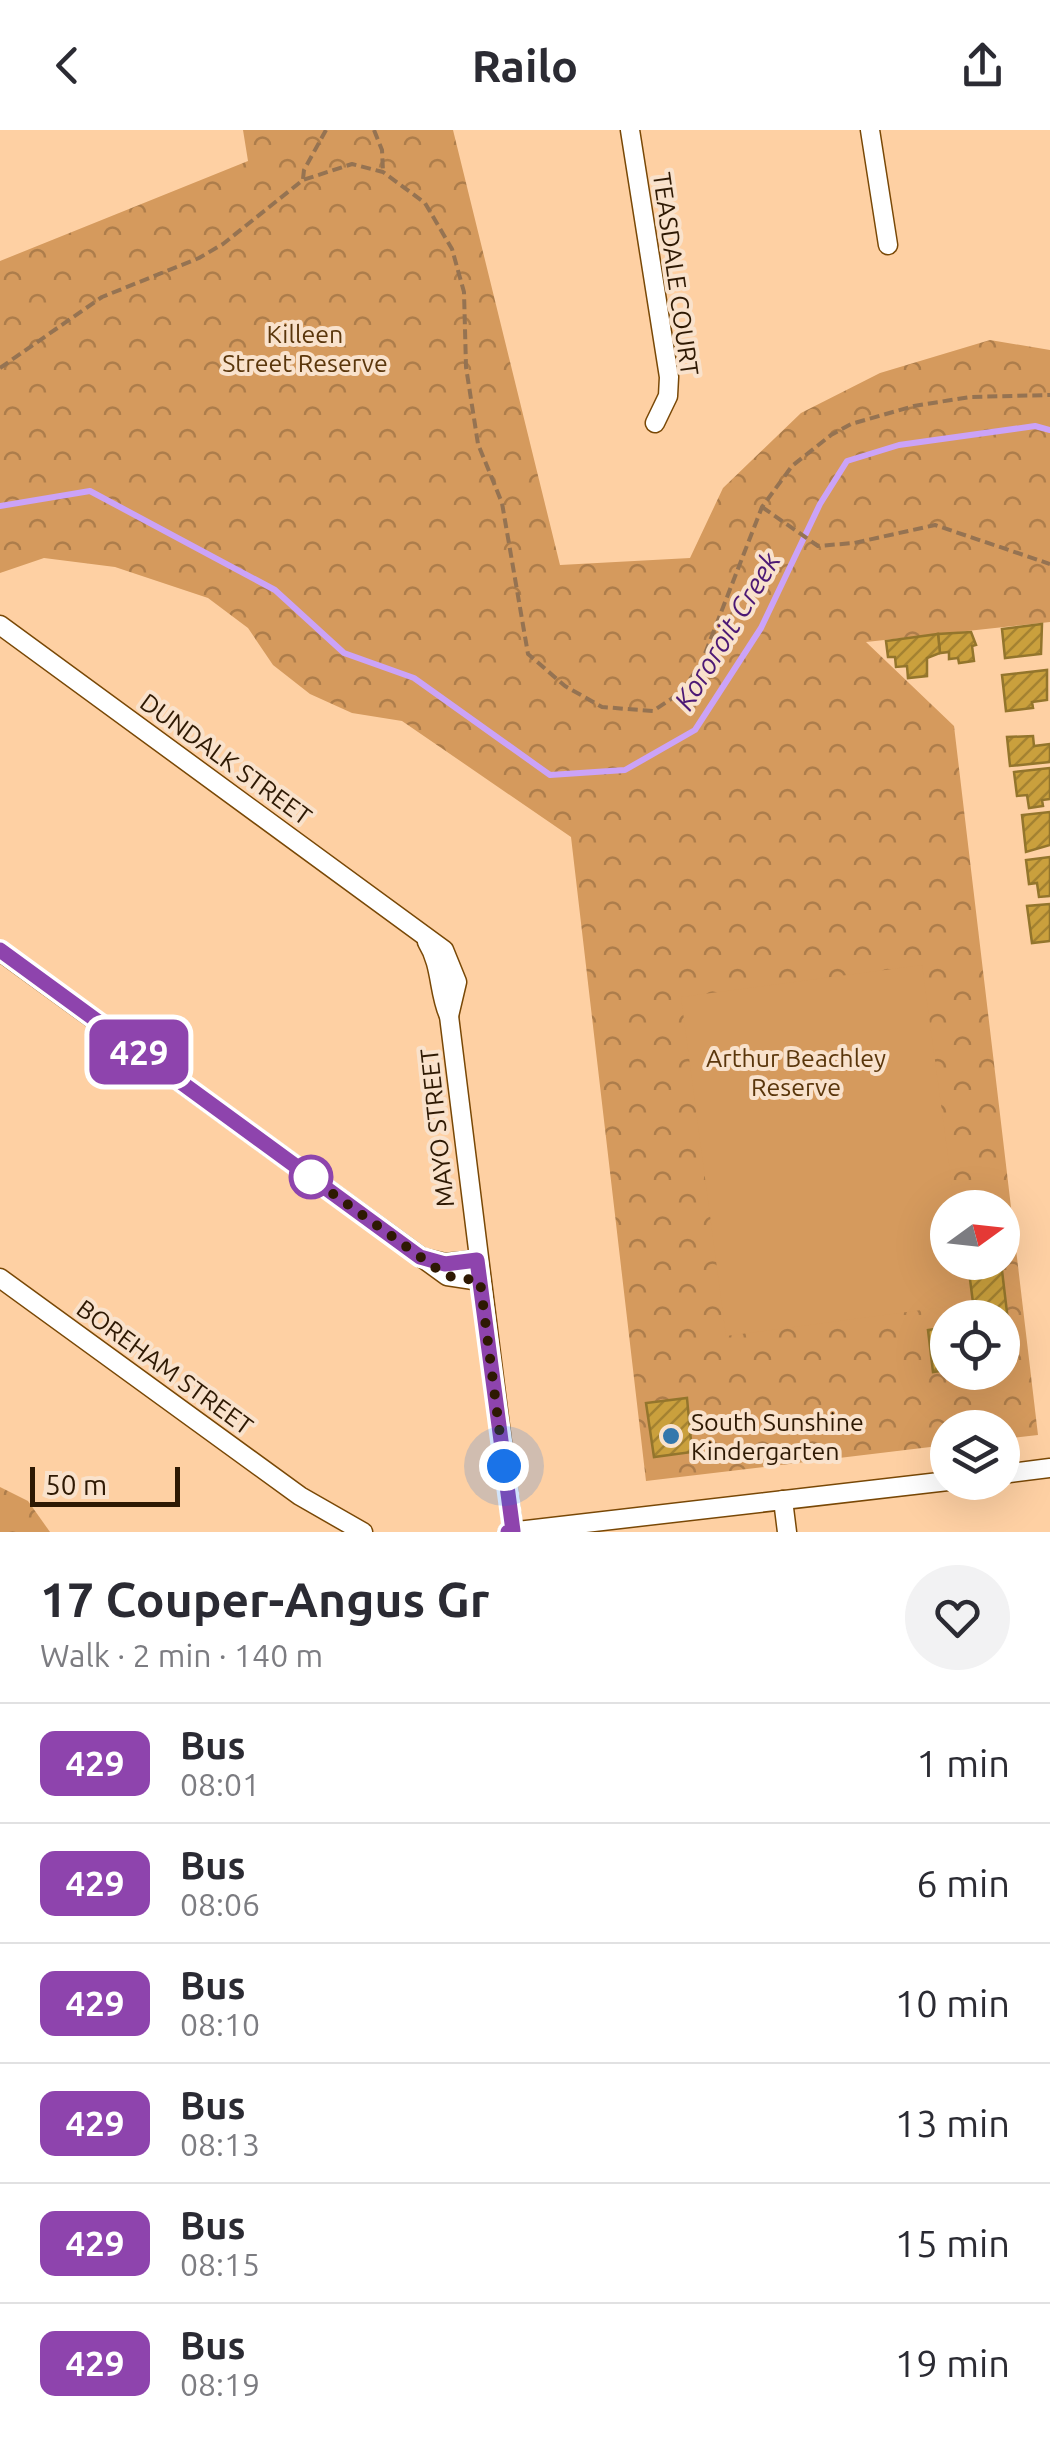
<!DOCTYPE html>
<meta charset="utf-8">
<style>
:root{--surface:#fff;--page:#f2f2f3;--text:#2b2b33;--muted:#7c7c81;--line:#e1e1e2}
body{margin:0;font-family:Ubuntu,sans-serif;background:var(--page);color:var(--text);height:100vh;display:flex;flex-direction:column;font-size:38px;white-space:nowrap}
*{box-sizing:border-box;margin:0}
p{font-size:32px;color:var(--muted)}
.icon{flex:none;width:55px;height:55px;fill:none;stroke:currentColor;stroke-width:2;stroke-linecap:round;stroke-linejoin:round}
.map{position:relative;height:1402px;overflow:hidden}
.sheet{display:flex;flex-direction:column;background:var(--surface);flex:1}
.sheet>*{flex:none}
.badge{padding:0 20px;border-radius:15px;font-size:35px;line-height:65px}
.needle{width:65px;rotate:75deg}
.tools{position:absolute;left:930px;top:1060px;display:grid;gap:20px}
.tools a{display:grid;place-items:center;width:90px;height:90px;border-radius:50%;background:var(--surface);box-shadow:0 10px 40px #0002;font-size:50px}
.scale{position:absolute;left:30px;bottom:25px;width:150px;box-sizing:border-box;padding-left:10px;border:5px solid #2e1903;border-top:0;font-size:28px;line-height:35px;white-space:nowrap;color:#2e1903;-webkit-text-stroke:8px #f9e2cc;paint-order:stroke}
.you{position:absolute;width:50px;height:50px;margin:-25px;border:8px solid #fff;border-radius:50%;background:#1a73e8;box-shadow:0 0 0 15px #1a73e833}
.map>.badge{position:absolute;translate:-50% -50%;box-shadow:0 0 0 5px #fff}
.round{display:grid;place-items:center;flex:none;width:105px;height:105px;border-radius:52px;background:var(--page)}
.head{display:flex;align-items:center;justify-content:space-between;height:170px;padding:0 40px}
h1{font-size:48px;font-weight:600;line-height:75px}
ul{padding:0;list-style:none}
li{display:flex;align-items:center;gap:30px;height:120px;padding:0 40px;border-top:2px solid var(--line)}
li div{flex:1}
li b{display:block;font-size:38px}
li em{font-style:normal}
li .badge{min-width:110px;font-weight:700;text-align:center}
header{display:flex;justify-content:space-between;align-items:center;height:130px;padding:0 40px;background:var(--surface);font-size:45px;font-weight:600}
.map>svg:first-child{display:block}
</style>
<header><svg class="icon" aria-label="back" viewBox="0 0 24 24"><path d="M15 5l-7 7 7 7"/></svg>Railo<svg class="icon" aria-label="share" viewBox="0 0 24 24"><path d="M12 15V3M7 8l5-5 5 5M5 13v7h14v-7"/></svg></header>
<div class="map">
<svg width="1050" height="1402" viewBox="0 0 1050 1402">
<defs>
<pattern id="park-crowns" width="20" height="18" patternUnits="userSpaceOnUse" patternTransform="scale(2.5)"><rect width="20" height="18" fill="#d59a5d"/><path d="M2 6a3 3 0 1 1 6 0M12 15a3 3 0 1 1 6 0" fill="none" stroke="#ad7d4b"/></pattern>
<pattern id="building-hatch" width="6" height="6" patternUnits="userSpaceOnUse" patternTransform="scale(2.5)"><rect width="6" height="6" fill="#caa03d"/><path d="M-1 1l2-2M0 6l6-6M5 7l2-2" fill="none" stroke="#a48231"/></pattern>
</defs>
<rect width="100%" height="100%" fill="#fed0a3"/>
<g fill="url(#park-crowns)" fill-rule="evenodd">
<path d="M 243,0 L 453,0 L 560,435 L 690,428 L 723,358 L 801,283 L 880,243 L 990,210 L 1050,220 L 1050,492 L 866,512 L 954,596 L 1038,1305 L 1003,1309 L 1002,1298 L 948,1298 L 947,1315 L 646,1351 L 571,707 L 402,591 L 352,583 L 310,564 L 273,535 L 248,498 L 208,468 L 115,437 L 44,428 L 0,443 L 0,131 L 248,31 ZM 948,1078 L 1002,1078 L 1002,1132 L 948,1132 ZM 948,1188 L 1002,1188 L 1002,1242 L 948,1242 Z"/>
<path d="M 0,1357 L 28,1371 L 50,1402 L 0,1402 Z"/>
</g>
<path fill="#d59a5d" d="M 922,835 L 955,1077 L 948,1078 L 948,1132 L 962,1133 L 967,1174 L 726,1206 L 681,867 Z"/>
<g fill="none" stroke-linecap="round" stroke-linejoin="round">
<path stroke="#cba3f8" stroke-width="6" d="M 0,376 L 90,361 L 275,460 L 344,523 L 414,548 L 550,645 L 625,640 L 695,600 L 761,498 L 820,374 L 847,331 L 899,315 L 1035,296 L 1050,300"/>
</g>
<g fill="url(#building-hatch)" stroke="#93752c" stroke-width="2.5">
<path d="M 1042,494 L 1041,524 L 1005,528 L 1002,499 Z"/>
<path d="M 971,502 L 976,515 L 972,516 L 974,531 L 959,533 L 958,528 L 949,529 L 949,522 L 940,523 L 938,504 Z"/>
<path d="M 938,504 L 940,523 L 927,528 L 927,546 L 908,548 L 907,536 L 896,537 L 895,527 L 888,527 L 886,511 Z"/>
<path d="M 1047,540 L 1047,570 L 1032,572 L 1033,578 L 1006,581 L 1002,545 Z"/>
<path d="M 1033,606 L 1034,616 L 1050,614 L 1050,632 L 1010,636 L 1007,607 Z"/>
<path d="M 1050,638 L 1050,669 L 1042,670 L 1043,676 L 1029,678 L 1027,665 L 1017,666 L 1014,642 Z"/>
<path d="M 1050,682 L 1050,715 L 1026,722 L 1022,685 Z"/>
<path d="M 1050,727 L 1050,766 L 1039,767 L 1037,753 L 1029,754 L 1026,730 Z"/>
<path d="M 1050,774 L 1050,811 L 1032,813 L 1027,776 Z"/>
<path d="M 1001,1132 L 1013,1233 L 1002,1234 L 1002,1188 L 975,1188 L 968,1134 Z"/>
<path d="M 948,1197 L 948,1240 L 933,1242 L 928,1200 Z"/>
<path d="M 687,1268 L 692,1322 L 654,1327 L 646,1273 Z"/>
</g>
<g fill="none" stroke-linecap="round" stroke-linejoin="round">
<defs>
<g id="street">
<path d="M 630,0 L 669,247 L 668,266 L 655,293"/>
<path d="M 870,0 L 888,115"/>
<path d="M 0,495 L 444,820 L 457,852 L 449,886"/>
<path d="M 427,812 C 442,836 438,862 449,886 L 513,1401"/>
<path d="M 0,821 L 447,1146 L 480,1151"/>
<path d="M 428,1129 L 445,1133 L 477,1130"/>
<path d="M 0,1148 L 300,1366 L 363,1402"/>
<path d="M 1002,1344 L 1050,1338"/>
<path d="M 783,1370 L 787,1402"/>
<path d="M 508,1402 L 948,1351"/>
</g>
</defs>
<use href="#street" stroke="#794806" stroke-width="21"/>
<g stroke="#957352" stroke-width="4" stroke-dasharray="10 5" stroke-linecap="butt">
<path d="M 374,0 L 382,20 L 383,42"/>
<path d="M 303,49 L 304,40 L 326,0"/>
<path d="M 0,238 L 102,167 L 199,128 L 223,114 L 303,50 L 352,34 L 383,42 L 425,73 L 452,119 L 464,162 L 466,237 L 478,314 L 502,373 L 528,524 L 565,556 L 602,577 L 653,581 L 680,563 L 701,534 L 762,377 L 792,336 L 831,305 L 851,294 L 914,276 L 970,267 L 1050,265"/>
<path d="M 762,377 L 818,416 L 854,413 L 935,395 L 1050,434"/>
</g>
<use href="#street" stroke="#fff" stroke-width="18"/>
</g>
<g fill="none" stroke-linecap="round" stroke-linejoin="round">
<defs>
<path id="line" d="M 0,820 L 420,1127 L 445,1134 L 477,1130 L 513,1401 L 508,1402"/>
</defs>
<use href="#line" stroke="#fff" stroke-width="22"/>
<use href="#line" stroke="#8e44ad" stroke-width="15"/>
<path stroke="#2e1903" stroke-width="10" stroke-dasharray="0 18" d="M 311,1047 L 300,1040 L 447,1146 L 480,1151 L 504,1336"/>
</g>
<circle fill="#fff" stroke="#8e44ad" stroke-width="5" cx="311" cy="1047" r="20"/>
<circle fill="#3377ac" stroke="#f9e2cc" stroke-width="4" cx="671" cy="1306" r="10"/>
<g text-anchor="middle" stroke-width="8" stroke-linejoin="round" paint-order="stroke">
<g font-size="25" fill="#2e1903" stroke="#f9e2cc">
<text transform="translate(676 144) rotate(82)" y="9">TEASDALE COURT</text>
<text transform="translate(226 629) rotate(36)" y="9">DUNDALK STREET</text>
<text transform="translate(437 998) rotate(-96)" y="9">MAYO STREET</text>
<text transform="translate(165 1237) rotate(36)" y="9">BOREHAM STREET</text>
</g>
<g font-size="25" fill="#5a360b" stroke="#f9e2cc">
<text x="305" y="213">Killeen<tspan x="305" dy="29">Street Reserve</tspan></text>
<text x="796" y="937">Arthur Beachley<tspan x="796" dy="29">Reserve</tspan></text>
</g>
<g font-size="25" fill="#2e1903" stroke="#f9e2cc" text-anchor="start">
<text x="691" y="1301">South Sunshine<tspan x="691" dy="29">Kindergarten</tspan></text>
</g>
<g font-size="28" font-style="italic" fill="#4c1875" stroke="#f9e2cc">
<text transform="translate(727 501) rotate(-59)" y="10">Kororoit Creek</text>
</g>
</g>
</svg>
<div class="tools">
<a><svg class="needle" viewBox="-14 -14 28 28"><path d="M0-13l5 13h-10z" fill="#e53935"/><path d="M0 13l5-13h-10z" fill="#7c7c81"/></svg></a>
<a><svg class="icon" aria-label="locate" viewBox="0 0 24 24"><circle cx="12" cy="12" r="6"/><path d="M12 2v4M12 18v4M2 12h4M18 12h4"/></svg></a>
<a><svg class="icon" aria-label="layers" viewBox="0 0 24 24"><path d="M12 4l9 5-9 5-9-5zM3 14l9 5 9-5"/></svg></a>
</div>
<div class="scale">50 m</div>
<div class="you" style="left:504px;top:1336px"></div>
<b class="badge" style="left:139px;top:922px;background:#8e44ad;color:#fff">429</b>
</div>
<section class="sheet">
<div class="head"><div><h1>17 Couper-Angus Gr</h1><p>Walk · 2 min · 140 m</p></div><a class="round"><svg class="icon" aria-label="heart" viewBox="0 0 24 24"><path d="M12 20l-8-8c-3-5 5-10 8-4 3-6 11-1 8 4z"/></svg></a></div>
<ul>
<li><span class="badge" style="background:#8e44ad;color:#fff">429</span><div><b>Bus</b><p>08:01</p></div><em>1 min</em></li>
<li><span class="badge" style="background:#8e44ad;color:#fff">429</span><div><b>Bus</b><p>08:06</p></div><em>6 min</em></li>
<li><span class="badge" style="background:#8e44ad;color:#fff">429</span><div><b>Bus</b><p>08:10</p></div><em>10 min</em></li>
<li><span class="badge" style="background:#8e44ad;color:#fff">429</span><div><b>Bus</b><p>08:13</p></div><em>13 min</em></li>
<li><span class="badge" style="background:#8e44ad;color:#fff">429</span><div><b>Bus</b><p>08:15</p></div><em>15 min</em></li>
<li><span class="badge" style="background:#8e44ad;color:#fff">429</span><div><b>Bus</b><p>08:19</p></div><em>19 min</em></li>
</ul>
</section>
